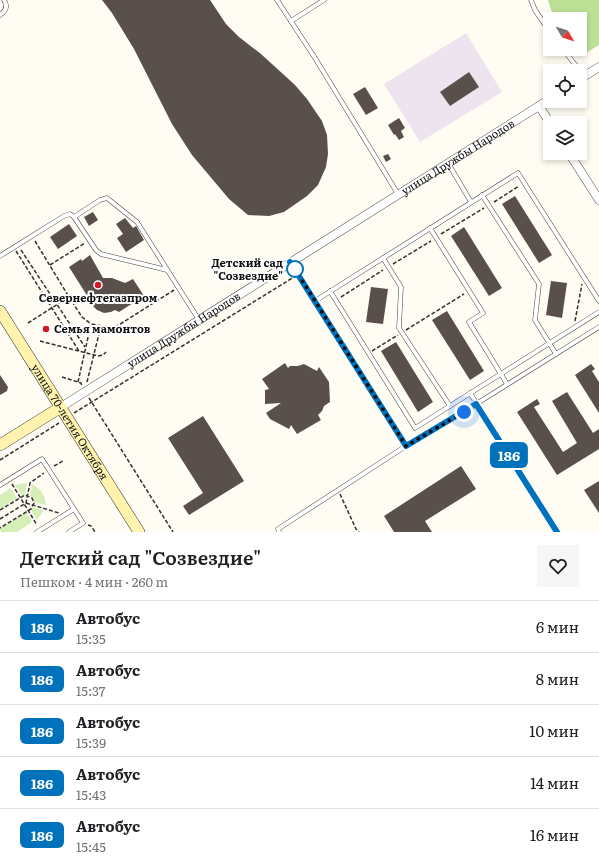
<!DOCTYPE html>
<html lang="ru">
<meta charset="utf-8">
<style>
:root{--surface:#fff;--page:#f6f6f6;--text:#202124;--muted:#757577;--line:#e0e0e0}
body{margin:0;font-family:Literata,serif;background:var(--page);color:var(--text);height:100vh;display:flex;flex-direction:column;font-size:15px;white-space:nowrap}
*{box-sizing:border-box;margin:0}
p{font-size:13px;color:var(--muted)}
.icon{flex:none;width:22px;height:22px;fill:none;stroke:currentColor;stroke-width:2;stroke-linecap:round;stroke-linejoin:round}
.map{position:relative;height:532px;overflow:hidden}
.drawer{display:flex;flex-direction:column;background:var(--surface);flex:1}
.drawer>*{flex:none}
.badge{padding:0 8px;border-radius:6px;font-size:14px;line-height:26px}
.needle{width:26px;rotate:129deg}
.buttons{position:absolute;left:543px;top:12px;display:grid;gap:8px}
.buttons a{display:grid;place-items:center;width:44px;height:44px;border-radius:0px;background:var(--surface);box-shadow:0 2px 6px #0003;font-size:20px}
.you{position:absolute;width:20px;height:20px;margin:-10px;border:3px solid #fff;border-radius:50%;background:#1a73e8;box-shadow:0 0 0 6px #1a73e833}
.map>.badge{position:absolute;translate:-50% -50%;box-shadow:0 0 0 2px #fff}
.round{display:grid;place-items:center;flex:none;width:42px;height:42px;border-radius:0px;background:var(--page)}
.headline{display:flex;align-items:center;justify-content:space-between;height:68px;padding:0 20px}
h1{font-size:19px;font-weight:600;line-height:30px}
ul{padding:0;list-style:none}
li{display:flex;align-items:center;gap:12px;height:52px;padding:0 20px;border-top:1px solid var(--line)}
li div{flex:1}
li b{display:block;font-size:15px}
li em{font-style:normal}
li .badge{min-width:44px;font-weight:700;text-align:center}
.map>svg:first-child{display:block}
</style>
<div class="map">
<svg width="599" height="532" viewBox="0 0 599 532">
<rect width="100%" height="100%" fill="#fffcf3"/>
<path fill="#ede4ef" d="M 466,33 L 502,92 L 420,142 L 384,84 Z"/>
<g fill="#d6eeb8">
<path d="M 27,483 L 25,495 L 22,496 L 15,485 Z"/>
<path d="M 32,484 C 41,489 45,495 46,505 L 34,502 L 32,497 L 30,496 Z"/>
<path d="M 11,488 L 17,498 L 0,509 L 0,495 Z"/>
<path d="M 32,507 L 44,510 L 37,520 L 31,510 Z"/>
<path d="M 26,512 L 32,522 L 17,532 L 1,532 L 0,529 Z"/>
</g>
<path fill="#bbe096" d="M 548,0 L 599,0 L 599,45 L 581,56 L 577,49 L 580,49 L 580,19 L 557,19 L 551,10 Z"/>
<g fill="#5a504b">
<path d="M 102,0 L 210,0 L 226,24 L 239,37 L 261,54 L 295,85 L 307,99 L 322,121 L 327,135 L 328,154 L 326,167 L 318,185 L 307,196 L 284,212 L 269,216 L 248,215 L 229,199 L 192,155 L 172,124 L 134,49 L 112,13 Z"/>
<path d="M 469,72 L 479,87 L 450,106 L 440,92 Z"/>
<path d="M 365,87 L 378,108 L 366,115 L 353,94 Z"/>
<path d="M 399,118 L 405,128 L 401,131 L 404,137 L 399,140 L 395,134 L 394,135 L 388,125 Z"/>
<path d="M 388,154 L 391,159 L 386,162 L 383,156 Z"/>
<path d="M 515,196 L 552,255 L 539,263 L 502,204 Z"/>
<path d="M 93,212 L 98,220 L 89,226 L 84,217 Z"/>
<path d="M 125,218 L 133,228 L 136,226 L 144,240 L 126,252 L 117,238 L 123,234 L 116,224 Z"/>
<path d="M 69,224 L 77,236 L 58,249 L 50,237 Z"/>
<path d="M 464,227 L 502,288 L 489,296 L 451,236 Z"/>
<path d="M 90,255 L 103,278 L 112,278 L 125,283 L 133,279 L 144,296 L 119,312 L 115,310 L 111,312 L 104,313 L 97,310 L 92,305 L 90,298 L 88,297 L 69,267 L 81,259 L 82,261 Z"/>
<path d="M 551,281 L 567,283 L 562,318 L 546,315 Z"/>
<path d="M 371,287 L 388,289 L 383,324 L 366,322 Z"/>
<path d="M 447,311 L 484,371 L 470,380 L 432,320 Z"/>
<path d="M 396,342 L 433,402 L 418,412 L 381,351 Z"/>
<path d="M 285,363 L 288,368 L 290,366 L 298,366 L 304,364 L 317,371 L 319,367 L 329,382 L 330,402 L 324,406 L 322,411 L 318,415 L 321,420 L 297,434 L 291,425 L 289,429 L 270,419 L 266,413 L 281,403 L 265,404 L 265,390 L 269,389 L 262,379 Z"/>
<path d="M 591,364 L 595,369 L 592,371 L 599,382 L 599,413 L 575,375 Z"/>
<path d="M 0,375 L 8,387 L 7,391 L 0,395 Z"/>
<path d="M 567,392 L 593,433 L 599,429 L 599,449 L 557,475 L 517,412 L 537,399 L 540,404 L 534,407 L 563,452 L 577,443 L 552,401 Z"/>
<path d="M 203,416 L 244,481 L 189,515 L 183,506 L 203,493 L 168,438 Z"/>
<path d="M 461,466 L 476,489 L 425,521 L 432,532 L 394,532 L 384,516 Z"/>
<path d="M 599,481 L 599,513 L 584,490 Z"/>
</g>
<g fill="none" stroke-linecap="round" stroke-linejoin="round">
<defs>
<g id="lane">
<path d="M 277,0 L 315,58 L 398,194"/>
<path d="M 531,0 L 535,10 L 550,32"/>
<path d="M 0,15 C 6,11 8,6 4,0"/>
<path d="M 291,21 L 324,0"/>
<path d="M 563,49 L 580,71"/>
<path d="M 448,163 L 471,202"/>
<path d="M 482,195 L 539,284 L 535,320 L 556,354"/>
<path d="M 74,217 L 96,250 L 101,254 L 167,270"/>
<path d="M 430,228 L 483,313 L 469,322 L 507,384"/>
<path d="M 0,256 L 64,216 L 70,214 L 74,217 L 100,200 L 107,198 L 137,222 L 199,320"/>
<path d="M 383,258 L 401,287 L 399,328 L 450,406"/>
<path d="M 291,262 L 406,446"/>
<path d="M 330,291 L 415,428 L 599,312"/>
<path d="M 315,301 L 518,173 L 599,301"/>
<path d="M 470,393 L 557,532"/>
<path d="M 0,485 L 42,459 L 83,523 L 69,532"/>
<path d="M 37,532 L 74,509"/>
<path d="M 279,532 L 278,529 L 406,446 L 425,436 L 599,327"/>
</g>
<g id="street">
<path d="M 580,79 L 599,67"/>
<path d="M 539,106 L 550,123"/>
<path d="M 569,153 L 599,200"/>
<path id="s1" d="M 61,407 L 550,99"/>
</g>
<g id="secondary">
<path id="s2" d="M 0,311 L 139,532"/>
<path d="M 0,445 L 61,407"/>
</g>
</defs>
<use href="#lane" stroke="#434343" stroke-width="5"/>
<use href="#street" stroke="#434343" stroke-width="9"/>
<use href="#secondary" stroke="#323232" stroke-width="12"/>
<g stroke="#323232" stroke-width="1.5" stroke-dasharray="4 2" stroke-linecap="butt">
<path d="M 494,202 L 519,186"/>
<path d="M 441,234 L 484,208"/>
<path d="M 35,241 L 69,297"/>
<path d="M 21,250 L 85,347"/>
<path d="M 16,251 L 79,351"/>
<path d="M 393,264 L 431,241"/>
<path d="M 50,265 L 85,243"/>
<path d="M 341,297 L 383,270"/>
<path d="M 575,321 L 582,284"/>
<path d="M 28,323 L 69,297 L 82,317 L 91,324"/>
<path d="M 406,330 L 464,294"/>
<path d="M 40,341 L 98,356 L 103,355 L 106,352"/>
<path d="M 372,351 L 398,335"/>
<path d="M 62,377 L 81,383 L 82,386"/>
<path d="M 78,382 L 91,324 L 114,328 L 174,290"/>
<path d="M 87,382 L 101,326"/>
<path d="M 89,398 L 173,532"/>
<path d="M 74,413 L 294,277"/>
<path d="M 0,460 L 59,423"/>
<path d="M 54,466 L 63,461"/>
<path d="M 12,484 L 37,525"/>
<path d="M 340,494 L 356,529 L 359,532"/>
<path d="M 26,503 L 59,513"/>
<path d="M 0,510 L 25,495 L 32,498 L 34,503 L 31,509 L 0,528"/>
<path d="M 0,519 L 26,503 L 30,483 L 44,473"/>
<path d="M 88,525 L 91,526 L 95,532"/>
</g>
<use href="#lane" stroke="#fff" stroke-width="4"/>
<use href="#street" stroke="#fff" stroke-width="8"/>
<use href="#secondary" stroke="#fff3ae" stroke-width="11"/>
</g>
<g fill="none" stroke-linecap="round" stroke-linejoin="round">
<defs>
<path id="line" d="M 290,262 L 406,446 L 476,404 L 557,532"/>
</defs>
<use href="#line" stroke="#fff" stroke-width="9"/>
<use href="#line" stroke="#0072bc" stroke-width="6"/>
<path stroke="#101010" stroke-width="4" stroke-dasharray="0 7.2" d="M 295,269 L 406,446 L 464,412"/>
</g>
<circle fill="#fff" stroke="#0072bc" stroke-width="2" cx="295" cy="269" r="8"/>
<g fill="#ce1b2b" stroke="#fff" stroke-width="1.5">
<circle cx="98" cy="285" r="4"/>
<circle cx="46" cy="329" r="4"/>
</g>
<g text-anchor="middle" stroke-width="4" stroke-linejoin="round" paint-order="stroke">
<g font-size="11" fill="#101010" stroke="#fff">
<text dy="4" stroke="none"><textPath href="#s1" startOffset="469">улица Дружбы Народов</textPath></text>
<text dy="4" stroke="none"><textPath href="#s1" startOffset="145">улица Дружбы Народов</textPath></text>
<text dy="4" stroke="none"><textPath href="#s2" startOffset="131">улица 70-летия Октября</textPath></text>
</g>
<g font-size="11" font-weight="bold" fill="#101010" stroke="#fff" text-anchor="end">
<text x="283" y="267">Детский сад<tspan x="283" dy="13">"Созвездие"</tspan></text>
</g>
<g font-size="11" font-weight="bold" fill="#101010" stroke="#fff">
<text x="98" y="302">Севернефтегазпром</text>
<text x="54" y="333" text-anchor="start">Семья мамонтов</text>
</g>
</g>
</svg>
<div class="buttons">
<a><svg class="needle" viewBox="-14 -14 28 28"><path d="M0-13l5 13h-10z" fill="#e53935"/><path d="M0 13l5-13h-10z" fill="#757577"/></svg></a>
<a><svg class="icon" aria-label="locate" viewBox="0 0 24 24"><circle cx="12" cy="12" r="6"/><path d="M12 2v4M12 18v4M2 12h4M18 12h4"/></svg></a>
<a><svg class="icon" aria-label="layers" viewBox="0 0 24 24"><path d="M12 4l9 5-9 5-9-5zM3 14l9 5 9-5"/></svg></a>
</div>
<div class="you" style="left:464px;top:412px"></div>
<b class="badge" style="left:509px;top:455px;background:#0072bc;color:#fff">186</b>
</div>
<section class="drawer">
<div class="headline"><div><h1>Детский сад &quot;Созвездие&quot;</h1><p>Пешком · 4 мин · 260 m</p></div><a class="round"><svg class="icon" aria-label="heart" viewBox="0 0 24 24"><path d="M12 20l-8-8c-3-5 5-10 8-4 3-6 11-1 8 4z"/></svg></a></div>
<ul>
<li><span class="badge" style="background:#0072bc;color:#fff">186</span><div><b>Автобус</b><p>15:35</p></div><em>6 мин</em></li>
<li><span class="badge" style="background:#0072bc;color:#fff">186</span><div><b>Автобус</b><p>15:37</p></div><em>8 мин</em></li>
<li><span class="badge" style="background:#0072bc;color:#fff">186</span><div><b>Автобус</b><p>15:39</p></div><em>10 мин</em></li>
<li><span class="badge" style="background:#0072bc;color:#fff">186</span><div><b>Автобус</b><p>15:43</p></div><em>14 мин</em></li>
<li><span class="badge" style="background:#0072bc;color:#fff">186</span><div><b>Автобус</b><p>15:45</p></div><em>16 мин</em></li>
</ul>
</section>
